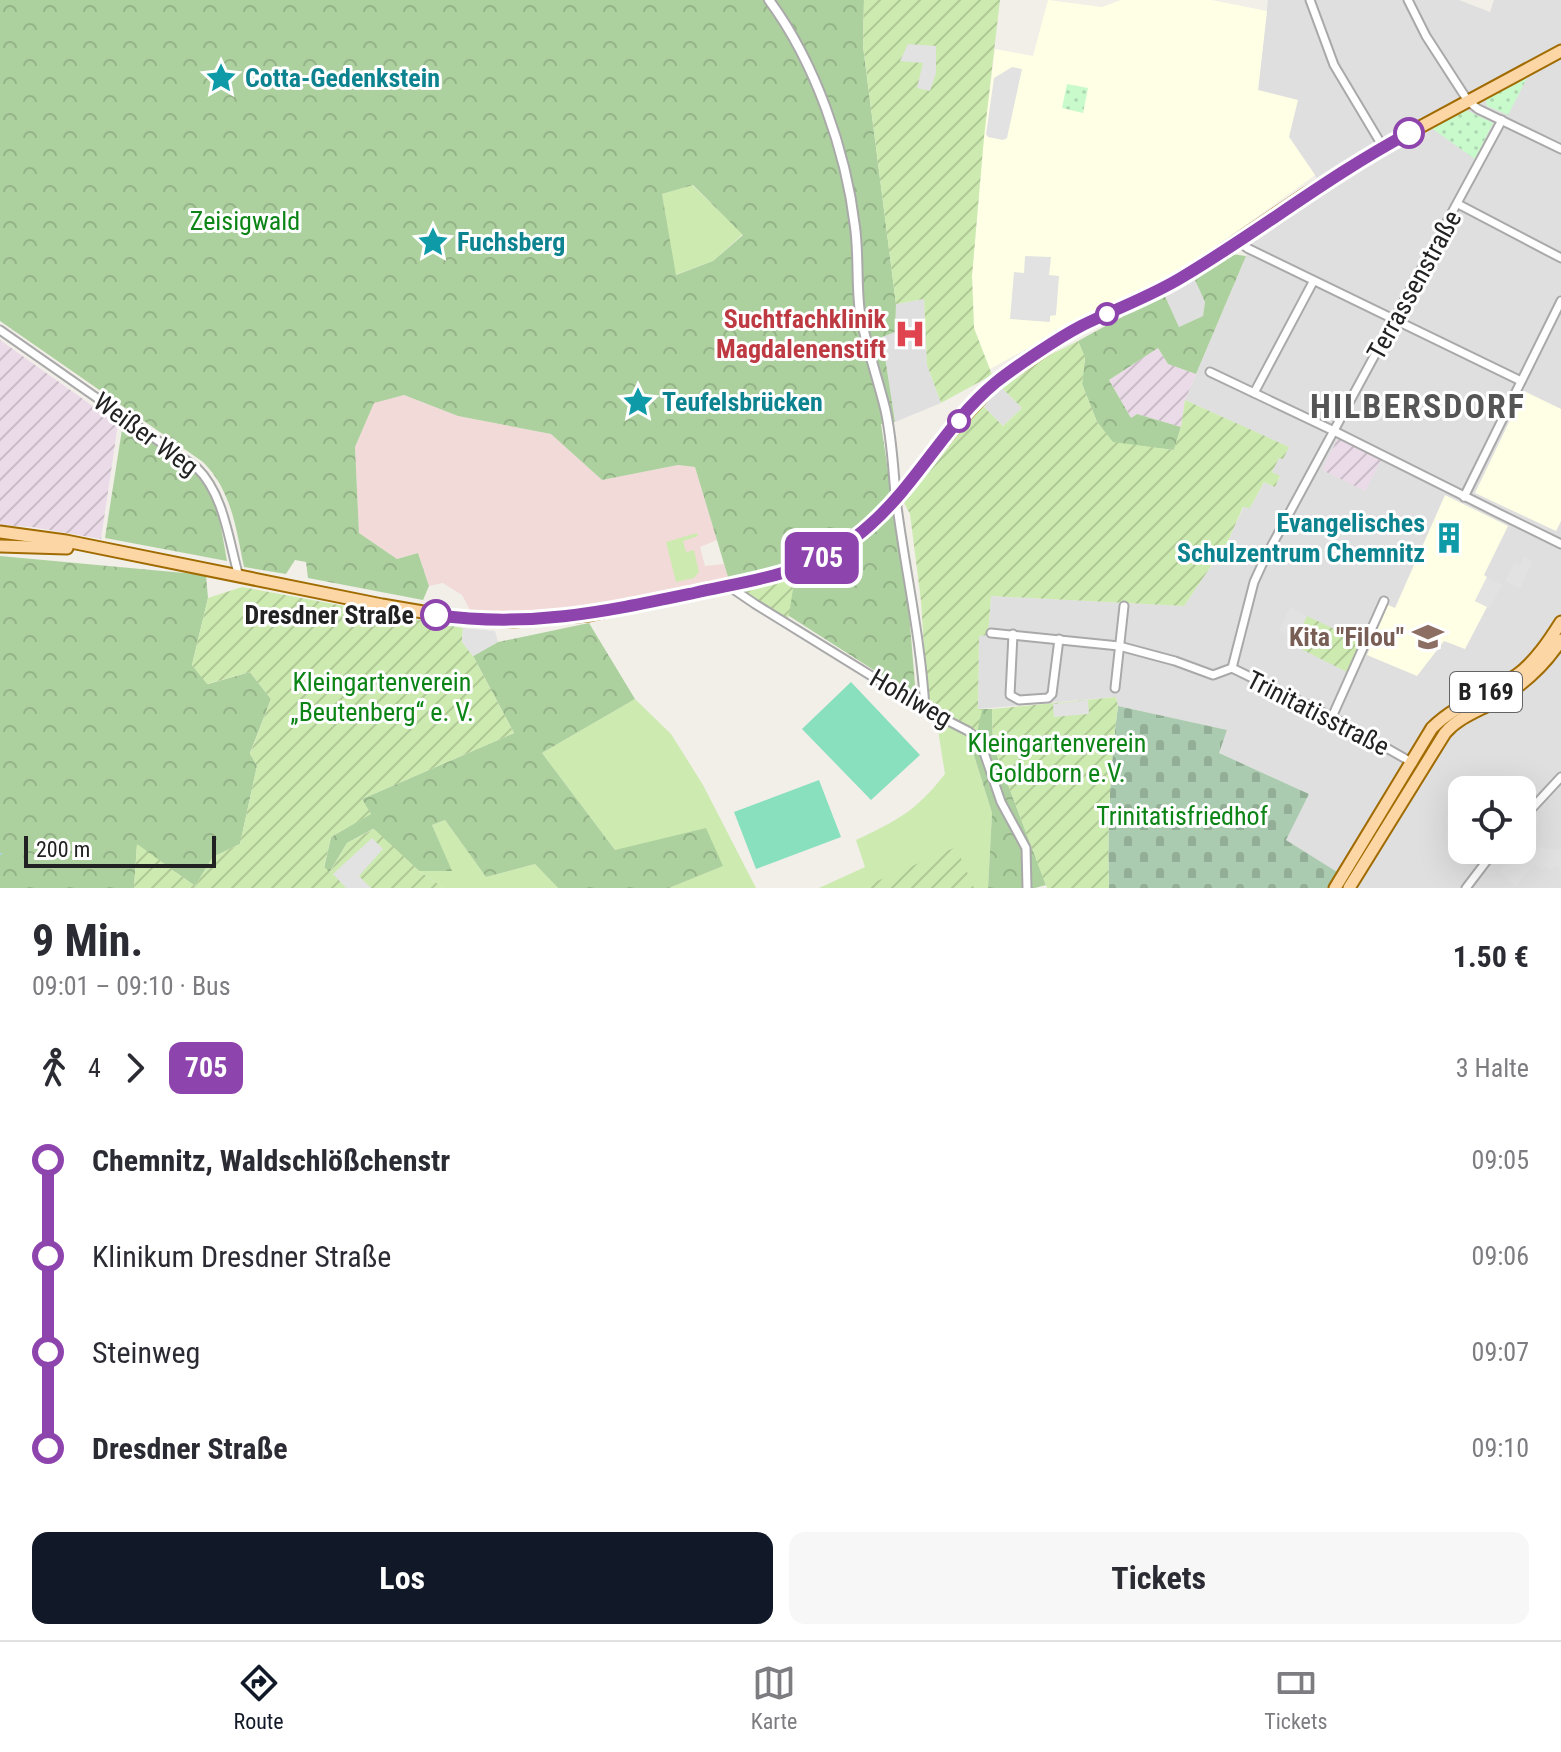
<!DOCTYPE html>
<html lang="de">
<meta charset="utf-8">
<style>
:root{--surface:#fff;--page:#f7f7f7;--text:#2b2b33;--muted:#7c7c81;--line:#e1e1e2;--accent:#111827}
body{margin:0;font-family:"Roboto Condensed",sans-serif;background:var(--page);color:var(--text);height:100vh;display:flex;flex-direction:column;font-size:30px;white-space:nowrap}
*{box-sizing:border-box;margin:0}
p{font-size:26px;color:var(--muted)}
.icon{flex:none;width:44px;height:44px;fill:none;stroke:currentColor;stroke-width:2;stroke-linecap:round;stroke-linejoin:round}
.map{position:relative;height:888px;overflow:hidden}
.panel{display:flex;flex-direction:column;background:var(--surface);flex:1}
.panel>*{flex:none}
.badge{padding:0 16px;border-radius:12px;font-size:28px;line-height:52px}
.controls{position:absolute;left:1448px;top:776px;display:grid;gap:16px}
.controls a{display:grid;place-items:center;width:88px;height:88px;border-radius:16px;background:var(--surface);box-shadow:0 8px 32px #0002;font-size:40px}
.scale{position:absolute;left:24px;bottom:20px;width:192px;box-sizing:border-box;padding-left:8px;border:4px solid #222;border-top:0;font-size:22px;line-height:28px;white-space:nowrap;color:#222;-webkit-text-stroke:6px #fff;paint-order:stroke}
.map>.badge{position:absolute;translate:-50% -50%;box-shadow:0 0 0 4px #fff}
.legs{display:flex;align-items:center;gap:12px;height:88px;padding:0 32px;font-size:26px}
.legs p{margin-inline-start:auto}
.headline{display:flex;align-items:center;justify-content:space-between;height:136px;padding:0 32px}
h1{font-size:44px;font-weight:700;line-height:60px}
.primary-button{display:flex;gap:16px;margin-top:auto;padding:16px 32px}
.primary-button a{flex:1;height:92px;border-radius:16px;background:var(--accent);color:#fff;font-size:32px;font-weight:700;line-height:92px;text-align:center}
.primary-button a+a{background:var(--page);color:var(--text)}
ul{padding:0 32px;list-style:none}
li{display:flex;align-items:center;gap:28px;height:96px;font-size:30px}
li i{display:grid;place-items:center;width:12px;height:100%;margin:0 10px;background:currentColor}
li i::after{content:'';width:20px;height:20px;margin:-10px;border:6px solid;border-radius:50%;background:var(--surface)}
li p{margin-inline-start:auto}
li:first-child i{background:linear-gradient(#0000 50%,currentColor 0)}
li:last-child i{background:linear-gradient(currentColor 50%,#0000 0)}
.tabs{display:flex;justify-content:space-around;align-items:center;height:112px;border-top:2px solid var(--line);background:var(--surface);font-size:22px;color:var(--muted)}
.tabs a{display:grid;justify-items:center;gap:4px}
.tabs .selected{color:var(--accent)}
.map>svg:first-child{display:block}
</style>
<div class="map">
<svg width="1561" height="888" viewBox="0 0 1561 888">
<defs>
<pattern id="industrial-furrows" width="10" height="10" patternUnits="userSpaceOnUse" patternTransform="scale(2)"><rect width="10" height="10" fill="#ebdbe8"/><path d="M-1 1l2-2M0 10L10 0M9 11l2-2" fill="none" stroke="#c9bcc7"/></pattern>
<pattern id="forest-crowns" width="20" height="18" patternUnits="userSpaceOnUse" patternTransform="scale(2)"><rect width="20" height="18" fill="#add19e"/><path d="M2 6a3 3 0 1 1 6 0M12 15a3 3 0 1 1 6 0" fill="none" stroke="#95b388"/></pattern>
<pattern id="cemetery-stones" width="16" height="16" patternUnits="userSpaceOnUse" patternTransform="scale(2)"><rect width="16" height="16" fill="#aacbaf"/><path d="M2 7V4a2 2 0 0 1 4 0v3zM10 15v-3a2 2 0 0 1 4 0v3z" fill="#92ae96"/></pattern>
<pattern id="park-dots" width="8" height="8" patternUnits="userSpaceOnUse" patternTransform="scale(2)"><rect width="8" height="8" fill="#c8facc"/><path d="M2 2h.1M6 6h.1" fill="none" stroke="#acd6af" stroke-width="1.8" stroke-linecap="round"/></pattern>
<pattern id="garden-furrows" width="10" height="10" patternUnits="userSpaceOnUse" patternTransform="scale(2)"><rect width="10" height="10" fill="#cdebb0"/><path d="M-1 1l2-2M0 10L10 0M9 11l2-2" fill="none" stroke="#b0c997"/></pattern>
</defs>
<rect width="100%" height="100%" fill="#f2efe9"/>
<g fill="#e0dfdf" fill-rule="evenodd">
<path d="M 1268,0 L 1459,0 L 1490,12 L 1494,0 L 1561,0 L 1561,888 L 1328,888 L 1336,872 L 1285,840 L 1309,794 L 1219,753 L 1226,730 L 1118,706 L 1116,697 L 978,709 L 979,636 L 988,634 L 991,596 L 1184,606 L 1228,541 L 1244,506 L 1250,508 L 1264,482 L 1275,487 L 1280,477 L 1272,472 L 1279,457 L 1288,447 L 1185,400 L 1252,242 L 1323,194 L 1315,175 L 1258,91 ZM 1462,790 L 1522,790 L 1522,850 L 1462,850 Z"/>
<path d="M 1195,280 L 1205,302 L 1203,316 L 1179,327 L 1164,294 Z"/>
<path d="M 924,299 L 927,365 L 941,403 L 895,422 L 882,336 L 895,332 L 896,304 Z"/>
<path d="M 1001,387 L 1022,408 L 1003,426 L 982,405 Z"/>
</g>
<path fill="#f2dad9" d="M 404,395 L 458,416 L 551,434 L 602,480 L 678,465 L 695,467 L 717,540 L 700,547 L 705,566 L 724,564 L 728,577 L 603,604 L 529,614 L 470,610 L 462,595 L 443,583 L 429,586 L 418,553 L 397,559 L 359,533 L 355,447 L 374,402 Z"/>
<g fill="url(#industrial-furrows)">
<path d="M 0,340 L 118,424 L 101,539 L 32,527 L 0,525 Z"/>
<path d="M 1158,348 L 1168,364 L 1196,374 L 1185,400 L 1181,427 L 1137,414 L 1131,418 L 1109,380 Z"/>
<path d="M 1339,436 L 1382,458 L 1365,491 L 1322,470 Z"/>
</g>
<g fill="#ffffe5">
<path d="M 1048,0 L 1102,7 L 1121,0 L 1211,0 L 1267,11 L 1258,90 L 1298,100 L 1289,137 L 1315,175 L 1183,270 L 1068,326 L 990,369 L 974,328 L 972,276 L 984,137 L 995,49 L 1033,56 Z"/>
<path d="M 1524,391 L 1561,409 L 1561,521 L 1556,531 L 1475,493 Z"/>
<path d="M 1445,495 L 1508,526 L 1484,575 L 1487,577 L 1475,601 L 1487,607 L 1465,649 L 1444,641 L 1417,676 L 1367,655 L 1388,605 L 1395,608 Z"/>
</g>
<g fill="#cdebb0">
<path d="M 692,185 L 743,234 L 713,261 L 675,275 L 662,194 Z"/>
<path d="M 697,533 L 698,536 L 683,541 L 686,552 L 694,550 L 699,572 L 694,578 L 676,582 L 666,542 Z"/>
<path d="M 635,699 L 671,734 L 703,785 L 756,888 L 669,888 L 722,866 L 615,850 L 542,753 Z"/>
<path d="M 936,718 L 967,733 L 992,813 L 988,888 L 819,888 L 865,867 L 856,840 C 898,820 915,812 945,774 Z"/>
<path d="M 445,820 L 486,877 L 535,864 L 558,888 L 444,888 L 419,871 L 451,871 L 432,825 Z"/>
</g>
<g fill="url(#forest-crowns)" fill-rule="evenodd">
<path d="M 0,0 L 864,0 L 863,46 L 896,304 L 895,332 L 882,337 L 895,422 L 881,424 L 909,612 L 916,697 L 728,577 L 695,467 L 678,465 L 602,480 L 551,434 L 458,416 L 404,395 L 374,403 L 355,447 L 359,533 L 397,559 L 418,553 L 429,586 L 423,600 L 308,578 L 306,562 L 295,560 L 286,574 L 244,567 C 236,529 232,491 203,462 L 0,321 ZM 693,185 L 743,235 L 713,261 L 676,275 L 662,194 Z"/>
<path d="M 1232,254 L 1246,256 L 1196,374 L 1168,364 L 1158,348 L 1109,380 L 1131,418 L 1137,414 L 1181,427 L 1174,450 L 1113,443 L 1097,422 L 1082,384 L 1085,358 L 1078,341 L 1164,294 L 1179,327 L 1203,316 L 1205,302 L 1195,280 Z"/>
<path d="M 123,423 L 197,473 L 216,499 L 227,561 L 105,538 Z"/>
<path d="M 0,556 L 206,575 L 208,598 L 192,665 L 208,684 L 250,672 L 271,699 L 250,753 L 257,766 L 240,844 L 213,857 L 195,886 L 137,845 L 134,888 L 0,888 Z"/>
<path d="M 589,623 L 635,699 L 542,753 L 615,850 L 706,828 L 723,866 L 669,888 L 558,888 L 535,864 L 486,877 L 445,820 L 432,825 L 452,871 L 419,871 L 373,829 L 347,843 L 329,873 L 324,868 L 331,837 L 370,814 L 362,799 L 514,733 L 473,656 L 498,642 Z"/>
<path d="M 978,709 L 992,709 L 993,745 L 1046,885 L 1035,888 L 988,888 L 992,813 L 967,733 L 977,732 Z"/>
</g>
<path fill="url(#cemetery-stones)" d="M 1118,706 L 1227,730 L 1219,753 L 1309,794 L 1286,840 L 1337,872 L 1328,888 L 1109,888 C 1107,826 1110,767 1118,706 Z"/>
<g fill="url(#park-dots)">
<path d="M 1528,76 L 1508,115 L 1487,106 L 1486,99 L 1489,96 Z"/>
<path d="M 1067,84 L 1088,88 L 1083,113 L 1062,108 Z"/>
<path d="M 1466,110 L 1493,123 L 1475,159 L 1430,127 Z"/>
</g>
<g fill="url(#garden-furrows)">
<path d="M 864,0 L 1000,0 L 984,137 L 972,276 L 974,328 L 992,375 L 941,403 L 927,365 L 924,299 L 896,304 L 863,45 Z"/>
<path d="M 1078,341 L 1085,357 L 1082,384 L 1097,422 L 1113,442 L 1174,450 L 1181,427 L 1185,400 L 1289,447 L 1283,459 L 1279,458 L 1272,472 L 1280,476 L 1275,487 L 1264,482 L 1250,508 L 1243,507 L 1228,541 L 1184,606 L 991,596 L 988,635 L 979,636 L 978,709 L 982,710 L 977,732 L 928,708 L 921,601 L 910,514 L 903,501 L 982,405 L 1003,426 L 1022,408 L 1001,387 L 1026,367 Z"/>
<path d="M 795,577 L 788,620 L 741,589 Z"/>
<path d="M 242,587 L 463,628 L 462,642 L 473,656 L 514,733 L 362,799 L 371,814 L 331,837 L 324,867 L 330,872 L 347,843 L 374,829 L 419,871 L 444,888 L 134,888 L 137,844 L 195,886 L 213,857 L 240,844 L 257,766 L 250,754 L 271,699 L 250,672 L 207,684 L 192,665 L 208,598 Z"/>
<path d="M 1307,616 L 1361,642 L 1347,672 L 1293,645 Z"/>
<path d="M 1116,697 L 1118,706 C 1110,767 1107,826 1109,888 L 1047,888 L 993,745 L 992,709 Z"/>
<path d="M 956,847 L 974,888 L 861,888 Z"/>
</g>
<g fill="#88e0be">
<path d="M 851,682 L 920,755 L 871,800 L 802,729 Z"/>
<path d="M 819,780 L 841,837 L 756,869 L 734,812 Z"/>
</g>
<g fill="#e2e2e2">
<path d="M 908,44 L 936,46 L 936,73 L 930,91 L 917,88 L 923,63 L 900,61 Z"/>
<path d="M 1012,67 L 1022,69 L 1007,138 L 1003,140 L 988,137 L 986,134 L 994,78 Z"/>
<path d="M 1025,256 L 1051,257 L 1049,275 L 1059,276 L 1056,315 L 1050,316 L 1050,322 L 1010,319 L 1014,272 L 1024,273 Z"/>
<path d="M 1524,557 L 1532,562 L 1520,589 L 1505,581 L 1514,563 L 1520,566 Z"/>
<path d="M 1487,577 L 1502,585 L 1490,608 L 1475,601 Z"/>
<path d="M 1290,607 L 1307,616 L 1296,638 L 1279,630 Z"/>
<path d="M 463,628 L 495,631 L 498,642 L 473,656 L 462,642 Z"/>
<path d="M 1088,700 L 1089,714 L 1054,717 L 1053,704 Z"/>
<path d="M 372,838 L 383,849 L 359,876 L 371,888 L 346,888 L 333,874 Z"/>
<path d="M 1541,848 L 1561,850 L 1561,870 L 1555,865 L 1551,870 L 1546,866 L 1542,869 L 1535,864 L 1515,886 L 1500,871 L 1516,854 Z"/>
</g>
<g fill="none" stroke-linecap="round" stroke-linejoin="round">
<path stroke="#aad3df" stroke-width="2" d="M 0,854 L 1,854"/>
<defs>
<g id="minor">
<path d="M 1310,0 L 1334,65 L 1383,147"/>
<path d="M 1408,0 L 1426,36 L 1468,101 L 1478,109 L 1561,149"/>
<path d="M 1458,204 L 1561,258"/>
<path d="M 1238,241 L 1247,248 L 1521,381"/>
<path d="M 0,330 L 197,468 C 224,494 229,542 239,577"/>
<path d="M 1210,372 L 1334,431 L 1492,510"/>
<path d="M 1254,393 L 1313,282"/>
<path d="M 1464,497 L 1561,301"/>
<path d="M 896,499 C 905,570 921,638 925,709"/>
<path d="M 1494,511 L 1561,544"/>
<path d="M 731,585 L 733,589 L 755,604 L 925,709 L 968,731 L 980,741 L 1001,802 L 1026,848 L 1027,888"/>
<path d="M 991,633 L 1119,646 L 1175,661 L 1213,675 L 1232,668 L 1332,717 L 1413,763"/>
<path d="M 1013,634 L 1010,695 L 1019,700 L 1048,698 L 1052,694 L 1059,639"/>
<path d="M 1232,668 L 1254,582 L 1265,558 L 1502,120"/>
<path d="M 1115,688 L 1124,606"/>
<path d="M 1332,717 L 1384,601"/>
<path d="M 1522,819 L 1561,777"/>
<path d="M 1466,888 L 1495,850"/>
</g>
<path id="tertiary" d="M 769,0 C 815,62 846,151 855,227 C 859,256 856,284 860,313 C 866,345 877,376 885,408 C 892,437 893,469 896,499"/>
<g id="primary">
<path d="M 0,532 L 66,541 L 382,605 L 464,619 L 514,621 L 589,615 L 793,572 L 832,554 L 870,525 L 896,499 L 959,422 L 995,383 L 1077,328 L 1182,278 L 1303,196 L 1383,147 L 1561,51"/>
<path d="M 0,546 L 67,548"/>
<path d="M 1335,888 L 1432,728 C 1456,704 1489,694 1517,675 C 1535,662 1549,641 1561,622"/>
<path d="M 1349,888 L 1445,733 C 1458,718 1475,712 1492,703 C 1521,687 1543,668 1561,640"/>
</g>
</defs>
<use href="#minor" stroke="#a9a9a9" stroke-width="11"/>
<use href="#tertiary" stroke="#a9a9a9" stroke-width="12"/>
<use href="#primary" stroke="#a06b00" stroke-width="15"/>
<use href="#minor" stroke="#fff" stroke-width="7"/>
<use href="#tertiary" stroke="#fff" stroke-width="8"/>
<use href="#primary" stroke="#fcd6a4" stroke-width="11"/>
</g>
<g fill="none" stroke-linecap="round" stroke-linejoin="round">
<defs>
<path id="line-1" d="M 436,615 C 529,628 603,612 694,593 C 761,578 818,573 871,524 C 918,482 947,423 995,383 C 1015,367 1058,338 1081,326 C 1115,309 1152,296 1184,276 C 1261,230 1330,175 1409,133"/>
</defs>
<use href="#line-1" stroke="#fff" stroke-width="18"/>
<use href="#line-1" stroke="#8e44ad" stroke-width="12"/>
</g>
<defs>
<symbol id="sight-bare" viewBox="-9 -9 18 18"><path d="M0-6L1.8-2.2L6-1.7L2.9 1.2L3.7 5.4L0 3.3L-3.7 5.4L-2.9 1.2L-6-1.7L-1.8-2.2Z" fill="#0f9aa8" stroke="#fff" stroke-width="2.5" paint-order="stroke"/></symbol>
<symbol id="hospital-bare" viewBox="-9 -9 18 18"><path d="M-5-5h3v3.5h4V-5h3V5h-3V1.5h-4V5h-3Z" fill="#e0444e" stroke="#fff" stroke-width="2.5" paint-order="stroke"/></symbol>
<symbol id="building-bare" viewBox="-9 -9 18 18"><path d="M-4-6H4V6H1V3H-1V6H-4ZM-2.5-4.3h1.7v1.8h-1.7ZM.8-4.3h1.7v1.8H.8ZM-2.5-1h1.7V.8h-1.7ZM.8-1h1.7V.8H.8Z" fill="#0f9aa8" stroke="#fff" stroke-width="2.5" paint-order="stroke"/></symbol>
<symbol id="school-bare" viewBox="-9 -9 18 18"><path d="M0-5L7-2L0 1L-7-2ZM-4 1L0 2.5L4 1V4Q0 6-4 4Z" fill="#8d6e63" stroke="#fff" stroke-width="2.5" paint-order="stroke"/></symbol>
</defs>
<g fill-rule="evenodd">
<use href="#sight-bare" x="199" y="56" width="44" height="44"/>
<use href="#sight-bare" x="411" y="220" width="44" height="44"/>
<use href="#hospital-bare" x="888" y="312" width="44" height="44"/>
<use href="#sight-bare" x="616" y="380" width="44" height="44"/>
<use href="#building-bare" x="1427" y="516" width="44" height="44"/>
<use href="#school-bare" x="1406" y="615" width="44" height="44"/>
</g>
<g fill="#fff" stroke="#8e44ad" stroke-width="4">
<circle cx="1409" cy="133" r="14"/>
<circle cx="1107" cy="314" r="10"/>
<circle cx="959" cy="421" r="10"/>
<circle cx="436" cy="615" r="14"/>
</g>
<g text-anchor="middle" stroke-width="6" stroke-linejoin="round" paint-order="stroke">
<rect fill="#fff" stroke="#646464" stroke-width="2" x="1450" y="672" width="72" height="40" rx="6"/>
<g font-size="24" font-weight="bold" fill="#222">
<text x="1486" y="700">B 169</text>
</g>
<g font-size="26" font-weight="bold" fill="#0d838f" stroke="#fff" text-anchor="start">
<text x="245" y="87">Cotta-Gedenkstein</text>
<text x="457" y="251">Fuchsberg</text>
<text x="662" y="411">Teufelsbrücken</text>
<text x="1425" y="532" text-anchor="end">Evangelisches<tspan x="1425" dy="30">Schulzentrum Chemnitz</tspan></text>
</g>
<g font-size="26" fill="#0c8416" stroke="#fff">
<text x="245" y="230">Zeisigwald</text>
<text x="382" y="691">Kleingartenverein<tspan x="382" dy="30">„Beutenberg“ e. V.</tspan></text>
<text x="1057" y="752">Kleingartenverein<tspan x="1057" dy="30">Goldborn e.V.</tspan></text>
<text x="1182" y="825">Trinitatisfriedhof</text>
</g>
<g font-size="26" fill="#222" stroke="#fff">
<text transform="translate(1414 285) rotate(-61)" y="9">Terrassenstraße</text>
<text transform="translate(146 434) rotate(36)" y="9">Weißer Weg</text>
<text transform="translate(911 698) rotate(30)" y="9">Hohlweg</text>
<text transform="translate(1318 713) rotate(27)" y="9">Trinitatisstraße</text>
</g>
<g font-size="26" font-weight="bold" fill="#be3a42" stroke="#fff" text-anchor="end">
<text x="886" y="328">Suchtfachklinik<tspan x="886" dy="30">Magdalenenstift</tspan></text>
</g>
<g font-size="26" font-weight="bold" fill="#222" stroke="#fff" text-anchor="end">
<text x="414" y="624">Dresdner Straße</text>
</g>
<g font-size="26" font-weight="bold" fill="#785e54" stroke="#fff" text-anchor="end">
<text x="1404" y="646">Kita "Filou"</text>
</g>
<g font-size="34" font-weight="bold" letter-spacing="2" fill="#555" stroke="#fff">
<text x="1418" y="418">HILBERSDORF</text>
</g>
</g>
</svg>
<div class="controls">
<a><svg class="icon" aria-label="locate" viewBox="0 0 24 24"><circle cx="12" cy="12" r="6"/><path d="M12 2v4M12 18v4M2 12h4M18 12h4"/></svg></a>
</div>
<div class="scale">200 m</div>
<b class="badge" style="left:822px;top:558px;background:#8e44ad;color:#fff">705</b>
</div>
<section class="panel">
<div class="headline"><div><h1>9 Min.</h1><p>09:01 – 09:10 · Bus</p></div><b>1.50 €</b></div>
<div class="legs"><svg class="icon" aria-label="walk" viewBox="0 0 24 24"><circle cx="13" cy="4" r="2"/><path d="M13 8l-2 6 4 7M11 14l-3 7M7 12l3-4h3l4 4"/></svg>4<svg class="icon" aria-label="forward" viewBox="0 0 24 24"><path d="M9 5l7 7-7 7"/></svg><b class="badge" style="background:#8e44ad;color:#fff">705</b><p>3 Halte</p></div>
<ul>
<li><i style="color:#8e44ad"></i><b>Chemnitz, Waldschlößchenstr</b><p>09:05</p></li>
<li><i style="color:#8e44ad"></i><span>Klinikum Dresdner Straße</span><p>09:06</p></li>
<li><i style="color:#8e44ad"></i><span>Steinweg</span><p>09:07</p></li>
<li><i style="color:#8e44ad"></i><b>Dresdner Straße</b><p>09:10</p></li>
</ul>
<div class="primary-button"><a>Los</a><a>Tickets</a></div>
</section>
<nav class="tabs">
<a class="selected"><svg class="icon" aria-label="directions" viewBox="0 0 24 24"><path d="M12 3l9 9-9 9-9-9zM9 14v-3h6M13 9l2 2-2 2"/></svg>Route</a>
<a><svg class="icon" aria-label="map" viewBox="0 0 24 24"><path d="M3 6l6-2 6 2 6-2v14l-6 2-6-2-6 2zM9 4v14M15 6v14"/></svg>Karte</a>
<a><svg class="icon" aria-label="tickets" viewBox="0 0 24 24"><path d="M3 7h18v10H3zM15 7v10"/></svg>Tickets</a>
</nav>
